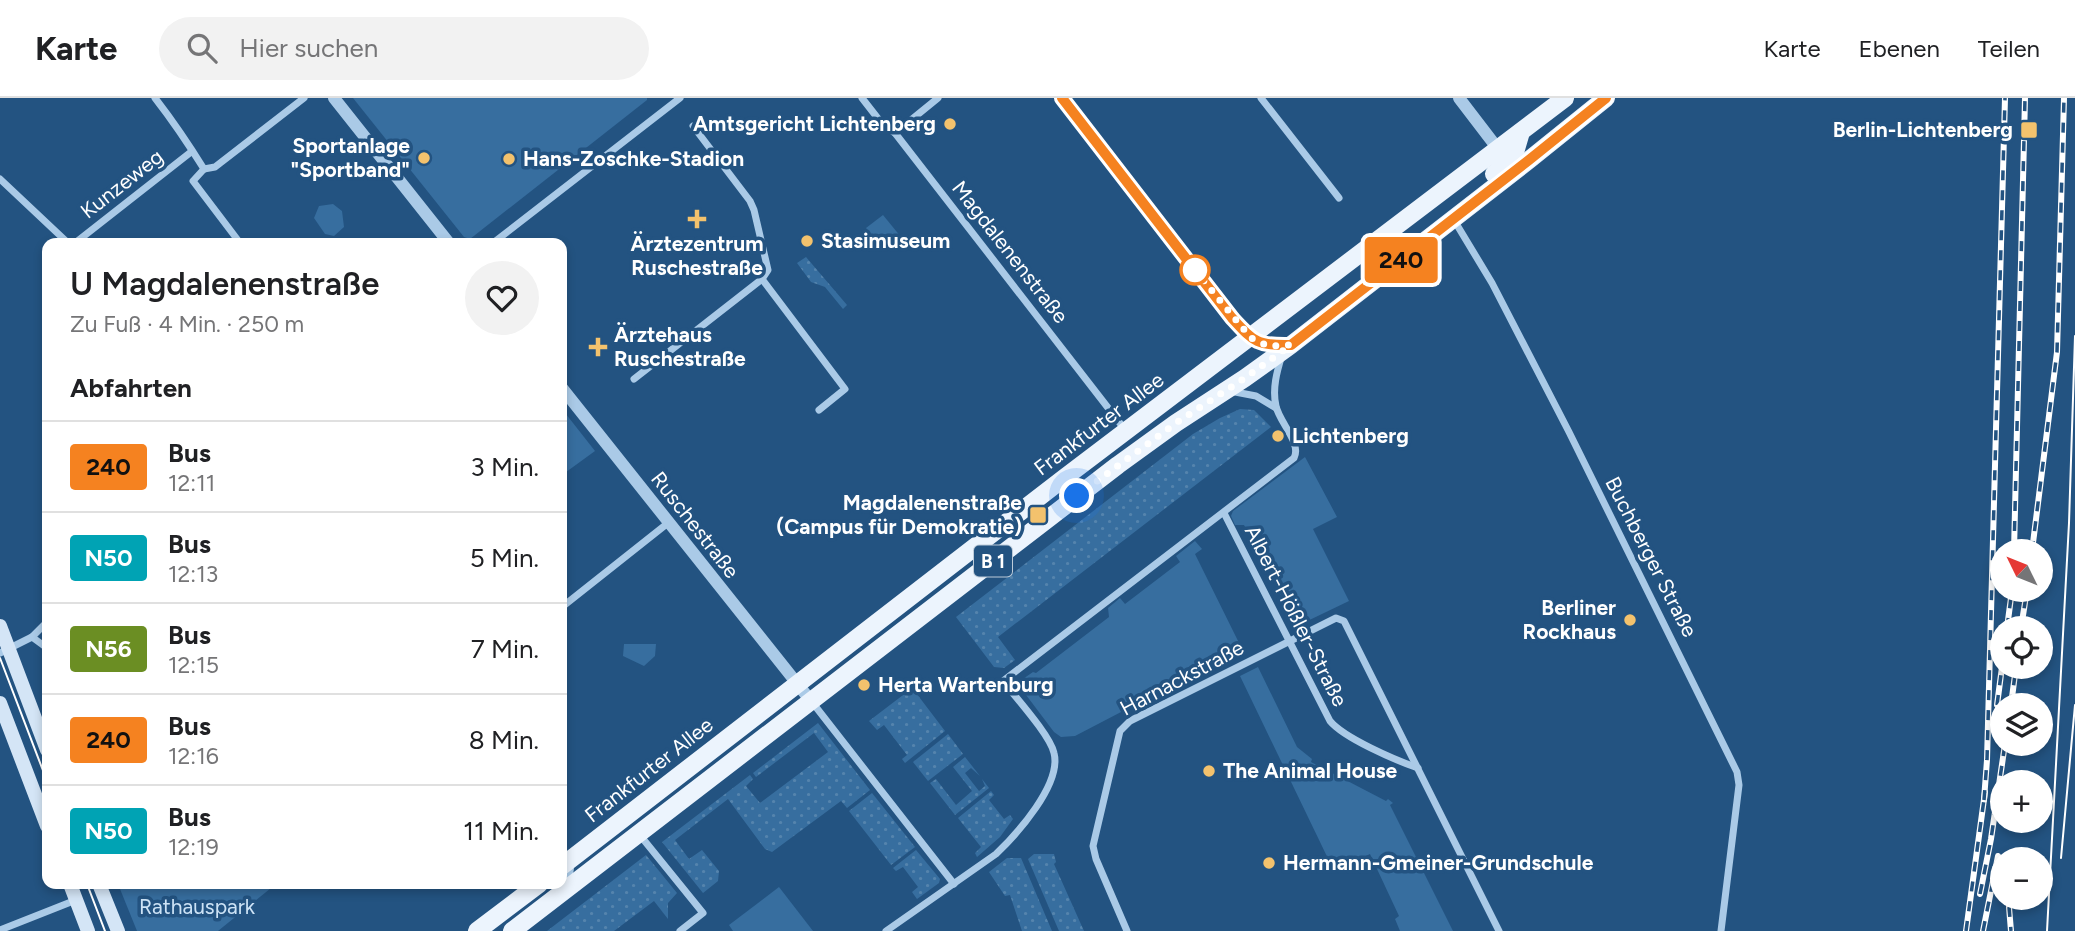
<!DOCTYPE html>
<html lang="de">
<meta charset="utf-8">
<style>
:root{--surface:#fff;--page:#f2f2f2;--text:#202124;--muted:#757577;--line:#e0e0e0}
body{margin:0;font-family:Figtree,sans-serif;background:var(--page);color:var(--text);height:100vh;display:flex;flex-direction:column;font-size:26px;white-space:nowrap}
*{box-sizing:border-box;margin:0}
p{font-size:23px;color:var(--muted)}
.icon{flex:none;width:38px;height:38px;fill:none;stroke:currentColor;stroke-width:2;stroke-linecap:round;stroke-linejoin:round}
.map{position:relative;flex:1;overflow:hidden}
.panel{position:absolute;left:42px;top:140px;width:525px;height:651px;display:flex;flex-direction:column;background:var(--surface);border-radius:14px;box-shadow:0 4px 10px #0003}
.panel>*{flex:none}
.badge{padding:0 14px;border-radius:5px;font-size:24px;line-height:46px}
.needle{width:46px;rotate:313deg}
.buttons{position:absolute;left:1990px;top:441px;display:grid;gap:14px}
.buttons a{display:grid;place-items:center;width:63px;height:63px;border-radius:50%;background:var(--surface);box-shadow:0 4px 10px #0003;font-size:35px}
.you{position:absolute;width:35px;height:35px;margin:-18px;border:5px solid #fff;border-radius:50%;background:#1a73e8;box-shadow:0 0 0 10px #1a73e833}
.map>.badge{position:absolute;translate:-50% -50%;box-shadow:0 0 0 4px #fff}
h2{padding:0 28px;font-size:26px;line-height:63px}
.round{display:grid;place-items:center;flex:none;width:74px;height:74px;border-radius:37px;background:var(--page)}
.headline{display:flex;align-items:center;justify-content:space-between;height:119px;padding:0 28px}
h1{font-size:33px;font-weight:600;line-height:52px}
ul{padding:0;list-style:none}
li{display:flex;align-items:center;gap:21px;height:91px;padding:0 28px;border-top:2px solid var(--line)}
li div{flex:1}
li b{display:block;font-size:26px}
li em{font-style:normal}
li .badge{min-width:77px;font-weight:700;text-align:center}
header{display:flex;align-items:center;gap:42px;box-sizing:border-box;height:98px;padding:0 35px;background:var(--surface);border-bottom:2px solid var(--line)}
header strong{font-size:33px}
nav{display:flex;gap:38px;margin-inline-start:auto;font-size:24px}
.search{width:490px;height:63px;background:var(--page);display:flex;align-items:center;gap:18px;box-sizing:border-box;padding:0 24px;border-radius:38px;color:var(--muted);font-size:26px}
.map>svg:first-child{display:block}
</style>
<header>
<strong>Karte</strong>
<div class="search"><svg class="icon" aria-label="search" viewBox="0 0 24 24"><circle cx="10" cy="10" r="6"/><path d="M15 15l6 6"/></svg>Hier suchen</div>
<nav><a>Karte</a><a>Ebenen</a><a>Teilen</a></nav>
</header>
<div class="map">
<svg width="2075" height="833" viewBox="0 0 2075 833">
<defs>
<pattern id="grass-dots" width="8" height="8" patternUnits="userSpaceOnUse" patternTransform="scale(1.75)"><rect width="8" height="8" fill="#376e9f"/><path d="M2 2h.1M6 6h.1" fill="none" stroke="#5584ad" stroke-width="1.8" stroke-linecap="round"/></pattern>
</defs>
<rect width="100%" height="100%" fill="#235381"/>
<g fill="url(#grass-dots)">
<path d="M 806,159 L 847,207 L 843,211 L 825,189 L 811,184 L 797,165 Z"/>
<path d="M 1240,311 L 1254,312 L 1271,329 L 998,539 L 1015,562 L 1004,570 L 994,569 L 956,519 L 1193,336 L 1220,320 Z"/>
<path d="M 910,587 L 945,633 L 905,665 L 902,661 L 907,657 L 884,627 L 877,632 L 869,623 L 907,594 L 906,590 Z"/>
<path d="M 818,625 L 870,692 L 847,710 L 841,703 L 772,754 L 765,751 L 728,701 L 675,742 L 689,761 L 702,752 L 719,773 L 718,783 L 703,795 L 662,744 L 750,677 L 753,681 L 746,688 L 760,705 L 828,654 L 814,635 L 756,679 L 753,675 Z"/>
<path d="M 948,636 L 963,656 L 928,683 L 913,664 Z"/>
<path d="M 965,659 L 980,678 L 971,670 L 965,675 L 979,693 L 985,688 L 982,681 L 989,690 L 955,717 L 930,685 L 936,681 L 956,707 L 972,693 L 953,669 Z"/>
<path d="M 991,693 L 994,697 L 989,702 L 1004,721 L 1010,717 L 1013,721 L 1000,739 L 977,759 L 975,755 L 981,749 L 958,720 Z"/>
<path d="M 872,695 L 915,749 L 891,767 L 849,713 Z"/>
<path d="M 916,752 L 940,781 L 939,785 L 917,801 L 912,794 L 918,789 L 903,769 L 896,773 L 893,770 Z"/>
<path d="M 1034,756 L 1054,756 L 1056,764 L 1054,766 L 1084,833 L 1059,833 L 1028,761 Z"/>
<path d="M 646,757 L 677,795 L 668,805 L 668,821 L 654,803 L 614,833 L 547,833 Z"/>
<path d="M 1007,760 L 1021,760 L 1052,833 L 1022,833 L 1010,797 L 1005,798 L 989,774 Z"/>
</g>
<g fill="#376e9f">
<path d="M 353,0 L 647,0 L 647,2 L 470,141 L 464,139 Z"/>
<path d="M 333,106 L 342,113 L 344,129 L 334,138 L 325,136 L 314,120 L 319,108 Z"/>
<path d="M 883,117 L 901,139 L 884,153 L 866,130 Z"/>
<path d="M 562,311 L 595,353 L 562,377 Z"/>
<path d="M 1305,359 L 1337,419 L 1313,431 L 1349,503 L 1297,528 L 1244,427 L 1235,427 L 1231,418 L 1233,413 Z"/>
<path d="M 1195,443 L 1202,451 L 1195,456 L 1242,551 L 1075,638 L 1061,639 L 1054,634 L 1017,585 L 1033,574 L 1036,575 L 1109,519 L 1108,510 L 1120,500 L 1125,506 L 1180,464 L 1176,458 Z"/>
<path d="M 624,546 L 656,546 L 655,558 L 644,568 L 623,558 Z"/>
<path d="M 1258,569 L 1297,649 L 1312,661 L 1311,664 L 1386,703 L 1388,701 L 1393,705 L 1390,707 L 1453,833 L 1400,833 L 1395,821 L 1399,818 L 1370,756 L 1334,773 L 1240,578 Z"/>
<path d="M 118,786 L 276,786 L 218,833 L 137,833 Z"/>
<path d="M 779,789 L 813,833 L 733,833 L 729,827 Z"/>
</g>
<g fill="none" stroke-linecap="round" stroke-linejoin="round">
<g stroke="#aacae7" stroke-width="7">
<path d="M 155,0 C 173,23 189,47 204,71"/>
<path d="M 862,0 L 883,27 L 895,35 L 1126,333"/>
<path d="M 1261,0 L 1339,100"/>
<path d="M 895,35 L 938,0"/>
<path d="M 204,71 L 215,69 L 304,0"/>
<path d="M 204,71 L 193,83 L 240,145"/>
<path d="M 0,81 L 68,145"/>
<path d="M 1454,122 L 1492,185 L 1569,334 L 1737,674 L 1739,687 L 1721,833"/>
<path d="M 75,145 L 191,54"/>
<path d="M 493,145 L 680,0"/>
<path d="M 762,181 L 845,291 L 819,312"/>
<path d="M 634,281 L 762,181 L 768,172 L 754,112 L 750,103 L 693,28"/>
<path d="M 1230,293 L 1256,298 L 1276,310"/>
<path d="M 1224,415 L 1330,623 C 1344,640 1395,662 1418,670"/>
<path d="M 562,509 L 668,425"/>
<path d="M 32,539 L 47,550"/>
<path d="M 0,555 L 32,539 L 47,524"/>
<path d="M 812,604 L 954,786"/>
<path d="M 639,736 L 703,815 L 680,833"/>
<path d="M 562,752 C 572,764 573,770 566,785"/>
<path d="M 0,832 L 76,802"/>
<path d="M 886,833 L 996,756 C 1017,736 1062,686 1054,655 C 1050,637 1016,600 1003,583 L 1294,360 C 1302,345 1279,324 1276,308 C 1272,291 1277,273 1282,257"/>
<path d="M 1127,833 L 1096,761 L 1093,748 L 1120,633 L 1130,623 L 1336,520 L 1344,523 L 1499,833"/>
</g>
<g stroke="#aacae7" stroke-width="12">
<path d="M 334,0 L 449,145"/>
<path d="M 1062,0 L 1232,220 C 1253,244 1257,249 1290,247"/>
<path d="M 1459,0 L 1498,51"/>
<path d="M 562,290 L 811,603"/>
</g>
<g stroke="#d4e5f6" stroke-width="14">
<path d="M 0,528 L 47,652"/>
<path d="M 0,605 L 47,728"/>
<path d="M 70,786 L 88,833"/>
<path d="M 99,786 L 118,833"/>
</g>
<g stroke="#ecf4fd" stroke-width="18">
<path d="M 1494,76 L 1514,58 L 1521,34"/>
<path d="M 562,768 L 1064,380 L 1565,0"/>
<path d="M 477,833 L 539,786"/>
<path d="M 512,833 L 1118,367 L 1176,325 L 1245,280 L 1291,247 L 1529,62 L 1606,0"/>
</g>
<g stroke="#fff" stroke-width="2">
<path d="M 0,560 L 47,683"/>
<path d="M 2061,760 L 2075,607"/>
<path d="M 87,786 L 105,833"/>
<path d="M 2047,833 L 2069,425 L 2075,238"/>
</g>
<defs>
<g id="rail">
<path d="M 2014,453 L 2025,0"/>
<path d="M 2032,453 L 2057,254 L 2064,0"/>
<path d="M 2007,530 L 2012,492"/>
<path d="M 2021,530 L 2027,492"/>
<path d="M 1997,607 L 2002,569"/>
<path d="M 2011,607 L 2016,569"/>
<path d="M 1984,702 L 1987,662 L 2005,0"/>
<path d="M 1980,796 L 1991,741 L 2005,646"/>
<path d="M 2009,809 L 2011,833"/>
<path d="M 1966,833 L 1985,694"/>
<path d="M 1983,833 L 1998,758"/>
</g>
</defs>
<use href="#rail" stroke="#fff" stroke-width="6"/>
<use href="#rail" stroke="#235381" stroke-width="3.5" stroke-dasharray="10" stroke-linecap="butt"/>
</g>
<g fill="none" stroke-linecap="round" stroke-linejoin="round">
<defs>
<path id="line" d="M 1062,0 L 1232,220 C 1254,244 1257,248 1291,247 L 1529,62 L 1606,0"/>
</defs>
<use href="#line" stroke="#fff" stroke-width="16"/>
<use href="#line" stroke="#f58220" stroke-width="10"/>
<path stroke="#fff" stroke-width="7" stroke-dasharray="0 12.6" d="M 1077,398 L 1176,325 L 1245,280 L 1291,247 L 1268,248 L 1251,240 L 1195,172"/>
</g>
<g fill="#f3c26d" stroke="#235381" stroke-width="2.5">
<circle cx="950" cy="26" r="7"/>
<rect x="2020" y="23" width="18" height="18" rx="3.5"/>
<circle cx="424" cy="60" r="7"/>
<circle cx="509" cy="61" r="7"/>
<path d="M693.5 110.5h7v7h7v7h-7v7h-7v-7h-7v-7h7z"/>
<circle cx="807" cy="143" r="7"/>
<path d="M594.5 238.5h7v7h7v7h-7v7h-7v-7h-7v-7h7z"/>
<circle cx="1278" cy="338" r="7"/>
<rect x="1029" y="408" width="18" height="18" rx="3.5"/>
<circle cx="1630" cy="522" r="7"/>
<circle cx="864" cy="587" r="7"/>
<circle cx="1209" cy="673" r="7"/>
<circle cx="1269" cy="765" r="7"/>
</g>
<circle fill="#fff" stroke="#f58220" stroke-width="3.5" cx="1195" cy="172" r="14"/>
<g text-anchor="middle" stroke-width="7" stroke-linejoin="round" paint-order="stroke">
<rect fill="#235381" stroke="#bdcbd9" stroke-width="2" x="974" y="447.5" width="38" height="31" rx="5"/>
<g font-size="19" font-weight="bold" fill="#fff">
<text x="993" y="470">B 1</text>
</g>
<g font-size="21" font-weight="bold" fill="#fff" stroke="#235381" text-anchor="start">
<text x="936" y="33" text-anchor="end">Amtsgericht Lichtenberg</text>
<text x="2013" y="39" text-anchor="end">Berlin-Lichtenberg</text>
<text x="410" y="55" text-anchor="end">Sportanlage<tspan x="410" dy="24">"Sportband"</tspan></text>
<text x="523" y="68">Hans-Zoschke-Stadion</text>
<text x="821" y="150">Stasimuseum</text>
<text x="697" y="153" text-anchor="middle">Ärztezentrum<tspan x="697" dy="24">Ruschestraße</tspan></text>
<text x="614" y="244">Ärztehaus<tspan x="614" dy="24">Ruschestraße</tspan></text>
<text x="1292" y="345">Lichtenberg</text>
<text x="1022" y="412" text-anchor="end">Magdalenenstraße<tspan x="1022" dy="24">(Campus für Demokratie)</tspan></text>
<text x="1616" y="517" text-anchor="end">Berliner<tspan x="1616" dy="24">Rockhaus</tspan></text>
<text x="878" y="594">Herta Wartenburg</text>
<text x="1223" y="680">The Animal House</text>
<text x="1283" y="772">Hermann-Gmeiner-Grundschule</text>
</g>
<g font-size="21" fill="#fff" stroke="#235381">
<text transform="translate(122 86) rotate(-38)" y="7">Kunzeweg</text>
<text transform="translate(1010 154) rotate(52)" y="7">Magdalenenstraße</text>
<text transform="translate(1099 326) rotate(-37)" y="7">Frankfurter Allee</text>
<text transform="translate(695 427) rotate(52)" y="7">Ruschestraße</text>
<text transform="translate(1651 459) rotate(63)" y="7">Buchberger Straße</text>
<text transform="translate(1296 518) rotate(63)" y="7">Albert-Hößler-Straße</text>
<text transform="translate(1182 580) rotate(-28)" y="7">Harnackstraße</text>
<text transform="translate(649 672) rotate(-38)" y="7">Frankfurter Allee</text>
</g>
<g font-size="21" fill="#cde3f6" stroke="#235381">
<text x="197" y="816">Rathauspark</text>
</g>
</g>
</svg>
<div class="buttons">
<a><svg class="needle" viewBox="-14 -14 28 28"><path d="M0-13l5 13h-10z" fill="#e53935"/><path d="M0 13l5-13h-10z" fill="#757577"/></svg></a>
<a><svg class="icon" aria-label="locate" viewBox="0 0 24 24"><circle cx="12" cy="12" r="6"/><path d="M12 2v4M12 18v4M2 12h4M18 12h4"/></svg></a>
<a><svg class="icon" aria-label="layers" viewBox="0 0 24 24"><path d="M12 4l9 5-9 5-9-5zM3 14l9 5 9-5"/></svg></a>
<a>+</a>
<a>−</a>
</div>
<div class="you" style="left:1077px;top:398px"></div>
<b class="badge" style="left:1401px;top:162px;background:#f58220;color:#111">240</b>
<section class="panel">
<div class="headline"><div><h1>U Magdalenenstraße</h1><p>Zu Fuß · 4 Min. · 250 m</p></div><a class="round"><svg class="icon" aria-label="heart" viewBox="0 0 24 24"><path d="M12 20l-8-8c-3-5 5-10 8-4 3-6 11-1 8 4z"/></svg></a></div>
<h2>Abfahrten</h2>
<ul>
<li><span class="badge" style="background:#f58220;color:#111">240</span><div><b>Bus</b><p>12:11</p></div><em>3 Min.</em></li>
<li><span class="badge" style="background:#00a3b4;color:#fff">N50</span><div><b>Bus</b><p>12:13</p></div><em>5 Min.</em></li>
<li><span class="badge" style="background:#6b8e23;color:#fff">N56</span><div><b>Bus</b><p>12:15</p></div><em>7 Min.</em></li>
<li><span class="badge" style="background:#f58220;color:#111">240</span><div><b>Bus</b><p>12:16</p></div><em>8 Min.</em></li>
<li><span class="badge" style="background:#00a3b4;color:#fff">N50</span><div><b>Bus</b><p>12:19</p></div><em>11 Min.</em></li>
</ul>
</section>
</div>
